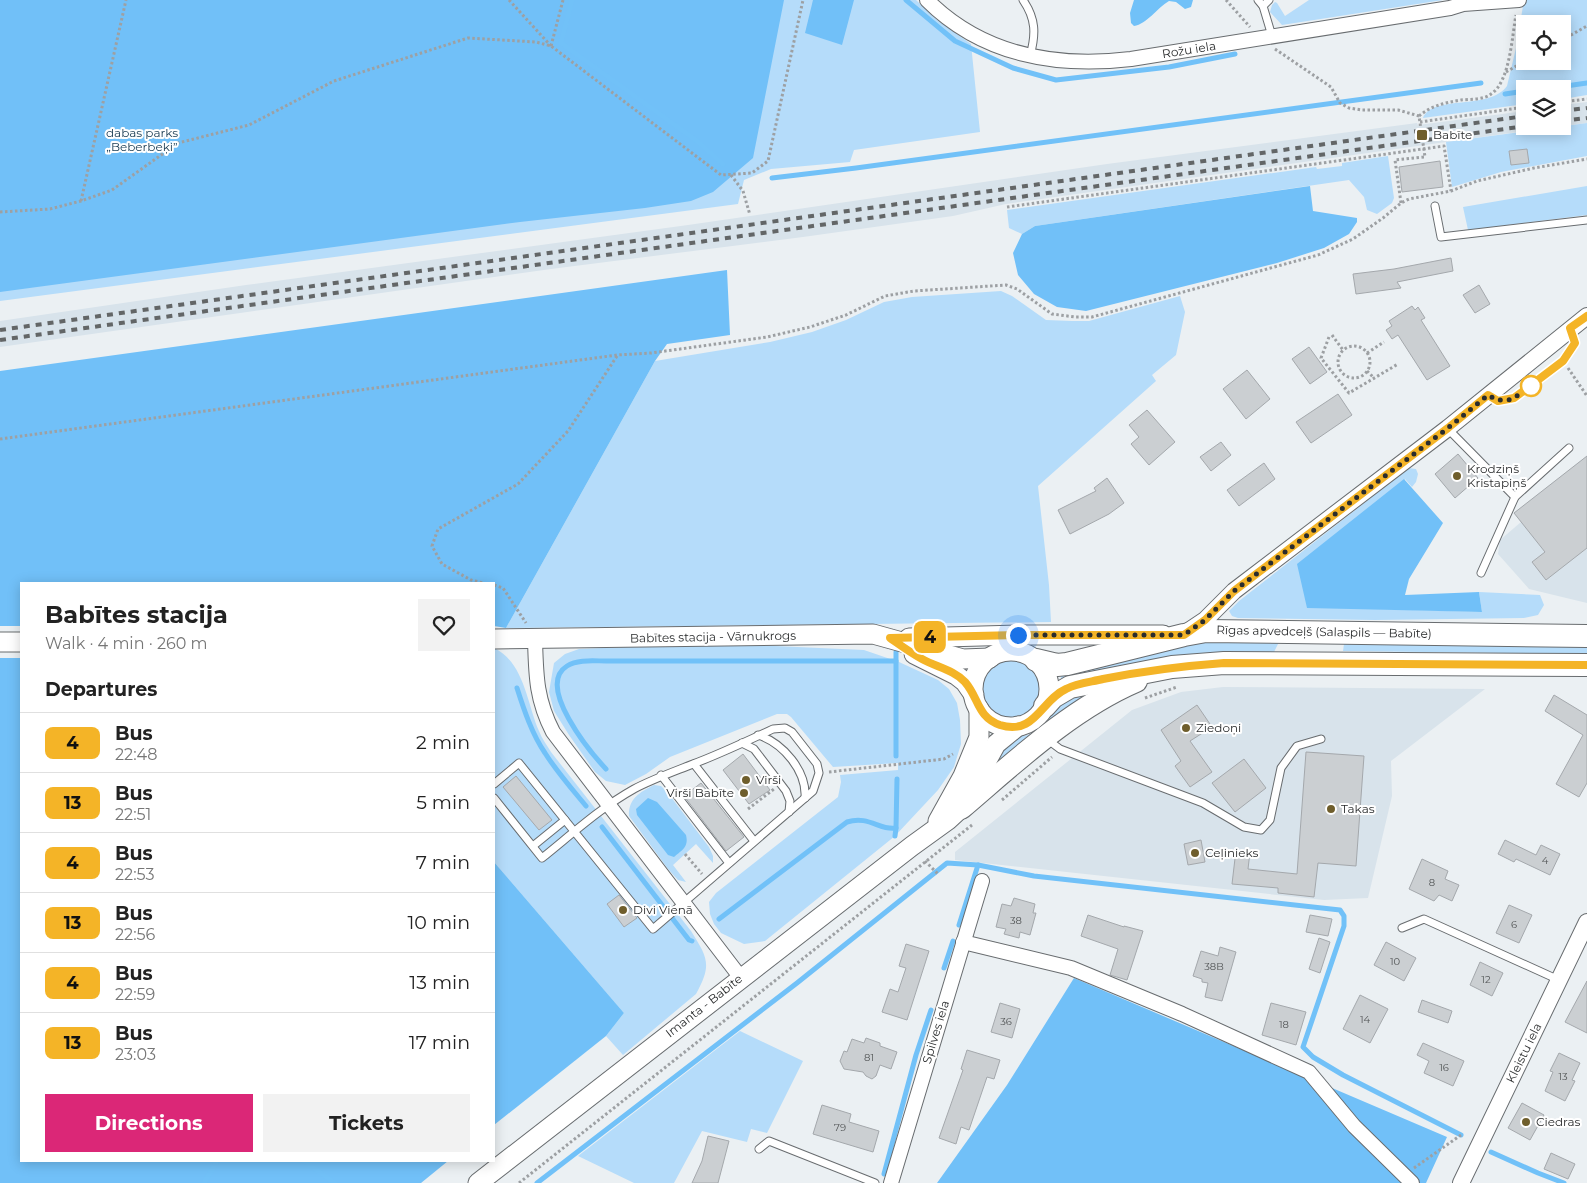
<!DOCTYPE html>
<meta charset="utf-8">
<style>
:root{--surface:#fff;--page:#f2f2f2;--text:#222;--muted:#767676;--line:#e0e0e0;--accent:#db2777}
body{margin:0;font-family:Montserrat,sans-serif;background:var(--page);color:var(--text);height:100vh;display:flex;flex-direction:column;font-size:19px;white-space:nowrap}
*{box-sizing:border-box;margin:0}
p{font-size:16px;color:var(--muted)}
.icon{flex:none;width:28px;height:28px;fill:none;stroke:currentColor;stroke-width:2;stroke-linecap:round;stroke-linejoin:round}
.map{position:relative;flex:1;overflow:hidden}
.side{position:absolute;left:20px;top:582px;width:475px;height:580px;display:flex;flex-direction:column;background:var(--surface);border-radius:0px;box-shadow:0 2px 12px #0003}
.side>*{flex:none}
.badge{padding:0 10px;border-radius:8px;font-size:18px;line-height:32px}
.controls{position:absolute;left:1516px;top:15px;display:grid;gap:10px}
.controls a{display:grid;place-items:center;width:55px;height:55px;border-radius:0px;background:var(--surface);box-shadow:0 2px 12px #0003;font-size:25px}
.you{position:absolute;width:25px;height:25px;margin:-12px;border:4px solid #fff;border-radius:50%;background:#1a73e8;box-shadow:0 0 0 8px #1a73e833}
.map>.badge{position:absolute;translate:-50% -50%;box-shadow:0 0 0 2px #fff}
h2{padding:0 25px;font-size:19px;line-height:45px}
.round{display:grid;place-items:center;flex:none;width:52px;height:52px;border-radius:0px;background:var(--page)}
.head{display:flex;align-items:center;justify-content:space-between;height:85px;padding:0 25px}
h1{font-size:24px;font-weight:700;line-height:38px}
.action{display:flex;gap:10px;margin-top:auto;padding:10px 25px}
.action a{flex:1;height:58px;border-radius:0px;background:var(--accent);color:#fff;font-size:20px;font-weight:700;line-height:58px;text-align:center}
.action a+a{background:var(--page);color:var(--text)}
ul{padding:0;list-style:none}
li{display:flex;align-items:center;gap:15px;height:60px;padding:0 25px;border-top:1px solid var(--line)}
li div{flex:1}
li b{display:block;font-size:19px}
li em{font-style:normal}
li .badge{min-width:55px;font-weight:700;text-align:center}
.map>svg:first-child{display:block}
</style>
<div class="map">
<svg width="1587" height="1183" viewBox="0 0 1587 1183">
<rect width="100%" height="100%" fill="#ebf0f3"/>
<g fill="#d8e3eb">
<path d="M 1587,102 L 1587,123 L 1563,126 L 1563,105 Z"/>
<path d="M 1525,111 L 1525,126 L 1560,126 L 1006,204 L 953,216 L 803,237 L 551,269 L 0,347 L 0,321 L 246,285 L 688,225 L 1107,164 L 1417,123 L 1418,125 Z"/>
<path d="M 1587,456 L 1587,603 L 1529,589 L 1498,554 L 1500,540 L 1521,522 L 1514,513 Z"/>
<path d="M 1223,687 L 1485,689 L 1391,761 L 1392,796 L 1368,898 L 1324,900 L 955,860 L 955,852 L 1132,710 L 1181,692 Z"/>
</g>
<g fill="#b5dcfa" fill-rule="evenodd">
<path d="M 0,0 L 916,0 L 937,20 L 971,44 L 980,132 L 854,150 L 850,162 L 771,169 L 744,180 L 738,204 L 0,301 Z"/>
<path d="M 1309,0 L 1443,0 L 1282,25 L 1270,12 L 1272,5 L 1275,2 L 1277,3 L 1285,16 Z"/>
<path d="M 1524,0 L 1587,0 L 1587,95 L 1563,99 L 1562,89 L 1525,89 L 1525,104 L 1423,118 C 1433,94 1489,111 1507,86 L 1516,48 ZM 1525,24 L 1562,24 L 1562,61 L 1525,61 Z"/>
<path d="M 1587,123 L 1587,156 L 1501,172 L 1452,187 L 1446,142 Z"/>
<path d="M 1388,156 L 1394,198 L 1392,203 L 1377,214 L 1367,210 L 1364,197 L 1349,180 L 1035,226 L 1022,234 L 1009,228 L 1007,210 L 1316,167 L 1317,169 L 1342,166 L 1342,163 Z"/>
<path d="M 1587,186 L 1587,215 L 1468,230 L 1463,207 Z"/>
<path d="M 1001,291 L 1012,296 L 1046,320 L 1072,321 L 1089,321 L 1180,296 L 1185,312 L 1176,355 L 1152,375 L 1156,381 L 1038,486 L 1049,585 L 1051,622 L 506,628 L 655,361 L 770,342 L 812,332 L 846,320 L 884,302 L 912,297 Z"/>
<path d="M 1409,468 L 1416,469 L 1418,474 L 1416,482 L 1412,487 L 1405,479 L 1307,607 L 1482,612 L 1479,592 L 1540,595 L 1544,605 L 1538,615 L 1524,618 L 1375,620 L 1238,618 L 1232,616 L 1229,611 L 1239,601 Z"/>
<path d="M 1224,641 L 1279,642 L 1274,652 L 1199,653 L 1146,662 L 1064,680 L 1061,678 L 1060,674 L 1189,644 Z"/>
<path d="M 1344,644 L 1587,646 L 1587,654 L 1343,651 Z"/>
<path d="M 647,646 L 775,646 L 864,650 L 899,662 L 938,680 L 949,689 L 957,703 L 960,720 L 961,744 L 954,767 L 938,790 L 895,836 L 765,941 L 744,944 L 721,933 L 714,924 L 710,914 L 709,902 L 716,893 L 838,797 L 841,782 L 840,775 L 898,770 L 898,763 L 833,767 L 791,717 L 787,714 L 777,714 L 670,757 L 646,774 L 625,785 L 606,781 L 595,772 L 569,735 L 554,711 L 549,692 L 554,663 L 565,654 L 579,649 Z"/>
<path d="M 494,648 C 524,662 527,703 539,731 C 542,739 547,745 551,752 L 691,931 C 708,958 712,965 696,994 L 623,1055 L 606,1036 L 624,1013 L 494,862 Z"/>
<circle cx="1011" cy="689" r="32"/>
<path d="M 1105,685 L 979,788 L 1000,747 L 1017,737 L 1028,735 L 1042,727 L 1064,698 Z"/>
<path d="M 654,785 L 661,786 L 668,793 L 709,847 L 713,856 L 713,863 L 696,844 L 673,865 L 686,882 L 678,880 L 668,869 L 629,816 C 628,799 640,792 654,785 Z"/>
<path d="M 740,1031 L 803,1061 L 767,1133 L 751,1129 L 747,1142 L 702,1131 L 674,1183 L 634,1183 L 578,1156 Z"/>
</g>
<g fill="#71c0f8">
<path d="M 0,0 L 784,0 L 753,158 L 713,192 L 691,201 L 645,208 L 520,222 L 0,292 Z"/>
<path d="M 813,0 L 854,0 L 842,45 L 805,33 Z"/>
<path d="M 1310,186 L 1313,211 L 1357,218 L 1357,222 L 1349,234 L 1324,248 L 1277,263 L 1086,311 L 1057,307 L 1034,294 L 1018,275 L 1013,253 L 1022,234 L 1035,226 Z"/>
<path d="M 727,270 L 730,335 L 667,344 L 655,361 L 506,628 L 494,626 L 494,584 L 21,584 L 21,626 L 0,626 L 0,371 Z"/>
<path d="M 1404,479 L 1443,523 L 1409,579 L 1405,595 L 1479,592 L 1482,612 L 1307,608 L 1297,564 Z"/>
<path d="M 0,658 L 21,658 L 21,1161 L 448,1161 L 421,1183 L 0,1183 Z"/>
<path d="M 494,862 L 624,1013 L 606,1036 L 494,1125 Z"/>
<path d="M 1074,978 L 1447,1137 L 1426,1183 L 937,1183 L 1007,1085 Z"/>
</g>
<g fill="#71c1f8">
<path d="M 1134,0 L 1193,0 L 1191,7 L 1185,9 L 1176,2 L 1169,1 C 1157,8 1147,24 1134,26 L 1131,23 L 1130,13 Z"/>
<path d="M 648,798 L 657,802 L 686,835 C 689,847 682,850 674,857 L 668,855 L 637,815 L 636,809 Z"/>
</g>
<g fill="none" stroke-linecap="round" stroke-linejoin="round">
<g stroke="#71c1f8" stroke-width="5">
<path d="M 572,0 L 561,43 L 697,141 L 723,164"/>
<path d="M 906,0 L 955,41 L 1013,68 L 1056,80 L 1169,67 L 1235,54"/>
<path d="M 1545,89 L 1587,83"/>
<path d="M 1505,94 L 1525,91"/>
<path d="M 772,178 L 856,168 L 1481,83"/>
<path d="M 896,652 L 896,756"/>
<path d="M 517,688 C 524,710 532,734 545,753 C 557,772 572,789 586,806"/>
<path d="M 606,769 C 591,753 535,686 567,666 C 578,659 594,661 606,661 L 896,661"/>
<path d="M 602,827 L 689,940 L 692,941"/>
<path d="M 895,836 L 896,828 L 897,779"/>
<path d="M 719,919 L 847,822 C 869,815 880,831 896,828"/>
<path d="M 959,925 L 978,865"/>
<path d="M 944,968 L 953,941"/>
<path d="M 1491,1152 L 1538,1173 L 1564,1183"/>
<path d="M 304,1161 L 335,1183"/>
<path d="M 884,1174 L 916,1055 L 931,1010"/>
<path d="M 204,1183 L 217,1161"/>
<path d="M 537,1183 L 797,983 L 947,863 L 978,865 L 1034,876 L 1340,910 L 1344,916 L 1344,926 L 1303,1047 L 1313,1057 L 1343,1075 L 1461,1135"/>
</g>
</g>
<g fill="#cbcfd2" stroke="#a4a8ac">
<path d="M 1527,149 L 1529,163 L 1511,165 L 1509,151 Z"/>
<path d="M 1440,161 L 1443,187 L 1402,192 L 1399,167 Z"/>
<path d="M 1451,258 L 1453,271 L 1397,282 L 1401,288 L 1356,294 L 1353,274 L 1394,269 Z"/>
<path d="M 1479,285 L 1490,304 L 1475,313 L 1463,295 Z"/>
<path d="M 1412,306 L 1415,310 L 1418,307 L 1425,318 L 1421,320 L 1450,366 L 1427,380 L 1398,335 L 1392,339 L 1386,330 L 1392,326 L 1389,321 Z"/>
<path d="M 1309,347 L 1327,372 L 1310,384 L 1292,359 Z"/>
<path d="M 1247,370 L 1270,399 L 1246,419 L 1223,389 Z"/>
<path d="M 1338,394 L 1352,415 L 1311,443 L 1296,422 Z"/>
<path d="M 1147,410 L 1175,442 L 1149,465 L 1131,444 L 1139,437 L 1129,425 Z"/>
<path d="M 1221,442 L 1231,455 L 1211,471 L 1200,457 Z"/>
<path d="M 1458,454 L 1478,478 L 1455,498 L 1435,474 Z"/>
<path d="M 1587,456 L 1587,548 L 1546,580 L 1532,562 L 1545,552 L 1514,513 Z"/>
<path d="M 1264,463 L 1275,479 L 1239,506 L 1227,490 Z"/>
<path d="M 1107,478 L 1124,503 L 1109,514 L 1070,534 L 1058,510 L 1096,491 L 1094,488 Z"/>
<path d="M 1554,695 L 1587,715 L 1587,783 L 1579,797 L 1556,784 L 1583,735 L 1545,711 Z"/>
<path d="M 1197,705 L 1212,727 L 1190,741 L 1212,772 L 1190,787 L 1175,766 L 1181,761 L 1161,730 Z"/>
<path d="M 1306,752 L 1364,756 L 1356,866 L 1318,863 L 1314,897 L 1278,893 L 1278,888 L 1232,884 L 1236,850 L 1250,852 L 1248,869 L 1297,874 Z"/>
<path d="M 743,754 L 770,790 L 749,804 L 723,770 Z"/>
<path d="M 1244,759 L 1266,788 L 1235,812 L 1212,783 Z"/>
<path d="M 516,776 L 552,820 L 539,830 L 503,787 Z"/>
<path d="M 701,783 L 744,837 L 726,851 L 684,796 Z"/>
<path d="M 1201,840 L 1205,862 L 1188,865 L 1184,844 Z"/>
<path d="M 1505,840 L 1536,855 L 1541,845 L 1560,854 L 1550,875 L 1516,859 L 1514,862 L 1498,854 Z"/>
<path d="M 1422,859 L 1448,871 L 1445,879 L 1459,885 L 1452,901 L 1439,895 L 1434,901 L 1409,889 Z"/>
<path d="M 619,895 L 637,918 L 624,927 L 607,904 Z"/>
<path d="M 1014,898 L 1035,904 L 1033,913 L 1036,913 L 1030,935 L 1020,932 L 1019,938 L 1004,934 L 1006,929 L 996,927 L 1002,904 L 1011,906 Z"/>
<path d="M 1509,905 L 1532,915 L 1519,943 L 1496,933 Z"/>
<path d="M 1088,915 L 1124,927 L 1124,926 L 1143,931 L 1127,980 L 1110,975 L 1118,949 L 1081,936 Z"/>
<path d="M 1310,915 L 1332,919 L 1328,936 L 1306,932 Z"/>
<path d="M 1319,938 L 1330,942 L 1320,973 L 1309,969 Z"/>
<path d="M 1386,942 L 1416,958 L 1404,981 L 1374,965 Z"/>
<path d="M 906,944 L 929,951 L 907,1020 L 882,1012 L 890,989 L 898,992 L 906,968 L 899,966 Z"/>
<path d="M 1220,947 L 1236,952 L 1222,1001 L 1205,997 L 1208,983 L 1202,982 L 1202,979 L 1193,976 L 1201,951 L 1218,956 Z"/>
<path d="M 1480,962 L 1503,973 L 1492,996 L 1470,985 Z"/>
<path d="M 1587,981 L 1587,1033 L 1565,1022 Z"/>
<path d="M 1360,995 L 1388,1009 L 1370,1043 L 1343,1029 Z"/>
<path d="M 1422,1000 L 1452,1011 L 1448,1023 L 1418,1012 Z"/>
<path d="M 1000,1003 L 1020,1009 L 1012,1038 L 991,1032 Z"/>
<path d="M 1271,1003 L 1306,1012 L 1296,1045 L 1262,1035 Z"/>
<path d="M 866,1038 L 880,1043 L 880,1046 L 897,1052 L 891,1069 L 880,1065 L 876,1076 L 872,1079 L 866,1076 L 863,1072 L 844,1069 L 840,1061 L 844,1051 L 847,1052 L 852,1039 L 864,1043 Z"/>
<path d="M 1423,1043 L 1464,1061 L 1453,1086 L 1424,1073 L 1429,1061 L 1417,1055 Z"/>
<path d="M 967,1050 L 1000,1060 L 994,1079 L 987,1077 L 969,1130 L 961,1127 L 956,1144 L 939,1138 L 963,1070 L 961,1069 Z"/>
<path d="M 1559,1053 L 1580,1063 L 1572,1080 L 1575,1081 L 1565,1101 L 1545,1091 L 1553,1072 L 1550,1071 Z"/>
<path d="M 1522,1103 L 1544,1115 L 1530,1140 L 1508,1128 Z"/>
<path d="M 822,1105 L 851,1114 L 849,1122 L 879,1131 L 873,1152 L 813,1134 Z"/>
<path d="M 708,1136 L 729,1141 L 718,1183 L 692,1183 L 702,1161 Z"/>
<path d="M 1551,1153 L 1575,1164 L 1568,1179 L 1544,1169 Z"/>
</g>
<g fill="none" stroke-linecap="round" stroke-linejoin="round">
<defs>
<g id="service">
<path d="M 1023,0 C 1036,19 1036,34 1030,56"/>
<path d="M 1258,0 L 1263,6"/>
<path d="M 1269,0 L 1263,6 L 1272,36"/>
<path d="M 1435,206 L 1441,237 L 1587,220"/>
<path d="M 1490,396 L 1498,401 L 1514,398 L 1563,361 L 1575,343 L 1571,329"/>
<path d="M 1448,429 L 1515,497"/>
<path d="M 1481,573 L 1515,497 L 1569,448"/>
<path d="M 758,735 C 783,743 807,771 805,798"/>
<path d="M 1048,740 L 1060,749 L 1203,803 L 1244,827 L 1261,830 L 1270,820 L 1281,768 L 1297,746 L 1321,739"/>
<path d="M 742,743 L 754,749 L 786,791 L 790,801 L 789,812"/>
<path d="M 694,764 L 754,841"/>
<path d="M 661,775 L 729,863"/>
<path d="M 494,784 L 519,763 L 653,929 L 813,791 L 819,773 L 817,764 L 792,732 L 785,728 L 773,729 C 747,741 720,754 693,764 C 673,772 653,779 634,789 C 600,808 572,834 542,858 L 494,798"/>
<path d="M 533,846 L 565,820"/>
<path d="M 1402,928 L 1424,919 L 1559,980"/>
<path d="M 759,1149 L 769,1141 L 875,1183"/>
</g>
<g id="minor">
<path d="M 927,0 C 982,55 1056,68 1131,59 L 1450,8 L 1463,4 L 1519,0"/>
<path d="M 535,639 C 536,675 536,699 553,732 L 741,978"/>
<path d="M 963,942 L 1071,968 L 1182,1014 L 1309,1072 L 1354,1126 L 1412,1183"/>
<path d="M 891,1183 L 982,881"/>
</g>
<g id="tertiary">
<path d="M 1187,632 L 1205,620 L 1234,591 L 1448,428 L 1587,316"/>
<path d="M 1461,1183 L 1587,922"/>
</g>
<g id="secondary">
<path d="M 909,638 L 1018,635 L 1163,635"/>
<path d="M 494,639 L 873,634 L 963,659 L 990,658"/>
<path d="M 0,642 L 21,642"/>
<circle cx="1011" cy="689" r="38"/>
<path d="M 914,654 L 956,675 L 965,682 L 974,695"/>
<path d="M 938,821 L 963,776 L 979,737 L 979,709"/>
<path d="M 478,1183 L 912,846 L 948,820 L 961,808 L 996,744 L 1018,726"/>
</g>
<g id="trunk">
<path d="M 1036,660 L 1057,665 L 1067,664 L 1184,635 L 1206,631 L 1587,636"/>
<path d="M 1045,706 L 1053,697 L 1070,687 L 1172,667 L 1224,663 L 1587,665"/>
<path d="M 961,808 C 1015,762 1071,709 1136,681"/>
</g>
</defs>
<use href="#service" stroke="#686c6f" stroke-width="9"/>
<use href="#minor" stroke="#686c6f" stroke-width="16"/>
<use href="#tertiary" stroke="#686c6f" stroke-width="18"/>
<use href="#secondary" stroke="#686c6f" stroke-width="21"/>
<use href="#trunk" stroke="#686c6f" stroke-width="24"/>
<g stroke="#9da0a3" stroke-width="3" stroke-dasharray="2.5 2.5" stroke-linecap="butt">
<path d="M 509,0 L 551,46"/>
<path d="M 1226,0 L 1250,27"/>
<path d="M 1562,40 L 1587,26"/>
<path d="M 551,46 L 563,0"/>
<path d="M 1275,49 L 1331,87 L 1340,103 L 1349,108 L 1362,110 L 1398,110 L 1419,116"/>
<path d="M 1506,72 L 1525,61"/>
<path d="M 1562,102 L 1587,99"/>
<path d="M 1419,116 C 1432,105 1445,103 1461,100 C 1470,99 1484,100 1491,94 C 1510,82 1512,36 1516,15"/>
<path d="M 1420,122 L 1525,107"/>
<path d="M 731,175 L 743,191 L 750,215"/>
<path d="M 81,201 L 126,0"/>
<path d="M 1401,203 L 1395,160 L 1425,157 L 1419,116"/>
<path d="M 1007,207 L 1444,146 L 1451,191"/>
<path d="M 0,212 L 50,209 L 81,201 L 112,190 L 178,143 L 249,125 L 334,81 L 468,38 L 536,42 L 551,46 L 721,175 L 752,173 L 768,161 L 803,0"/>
<path d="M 1332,335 L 1343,350"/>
<path d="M 1329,337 L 1321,358 L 1349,393 L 1398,364"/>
<circle cx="1354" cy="362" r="16"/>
<path d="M 1367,353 L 1384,342"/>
<path d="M 1568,368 L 1587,396"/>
<path d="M 1367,371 L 1374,378"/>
<path d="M 0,439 L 617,355 L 651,353 L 767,337 L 810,327 L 846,315 L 885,296 L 914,291 L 1006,285 L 1017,289 L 1052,314 L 1075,317 L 1092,317 L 1318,255 L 1353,239 L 1383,218 L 1401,203 L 1409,199 L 1451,191 L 1477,181 L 1534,168 L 1587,159"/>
<path d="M 487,584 L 471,580 L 442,564 L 432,546 L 438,529 L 518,484 L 568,431 L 617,356"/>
<path d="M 494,585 L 503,588 L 526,623"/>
<path d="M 1145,698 L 1177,687"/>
<path d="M 829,772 L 944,759 L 953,754"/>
<path d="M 1002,800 L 1052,757"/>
<path d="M 748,809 L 774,789"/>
<path d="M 685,854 L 702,874"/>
<path d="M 925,861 L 939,875"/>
<path d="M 1414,1168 L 1461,1135"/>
<path d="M 519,1183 L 972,825"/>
</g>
<use href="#service" stroke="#fff" stroke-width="7"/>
<use href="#minor" stroke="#fff" stroke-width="14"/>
<use href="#tertiary" stroke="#fff" stroke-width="16"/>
<use href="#secondary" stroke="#fff" stroke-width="19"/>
<use href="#trunk" stroke="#fff" stroke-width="22"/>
<g stroke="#636667" stroke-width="4" stroke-dasharray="6 6" stroke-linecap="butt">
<path d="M 1562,111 L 1587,108"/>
<path d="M 1562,121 L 1587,118"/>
<path d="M 0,330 L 1525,116"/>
<path d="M 0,340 L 1526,126"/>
</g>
</g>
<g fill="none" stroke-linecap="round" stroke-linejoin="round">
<defs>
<path id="line" d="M 1587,316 L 1570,328 L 1575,343 L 1563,361 L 1514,398 L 1498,401 L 1488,395 L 1448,428 L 1234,591 L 1205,620 L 1184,635 L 1018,635 L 890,638 C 900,645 911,653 922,659 C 936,667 954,670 965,682 C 979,698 977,717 1000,725 C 1035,736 1041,700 1066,689 C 1077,683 1091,682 1103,679 C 1143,671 1183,666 1224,663 L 1587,665"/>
</defs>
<use href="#line" stroke="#fff" stroke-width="11"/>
<use href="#line" stroke="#f4b427" stroke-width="8"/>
<path stroke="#2a2c2d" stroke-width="5" stroke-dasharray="0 9" d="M 1018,635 L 1184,635 L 1205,620 L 1234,591 L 1448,428 L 1488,395 C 1508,407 1514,397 1531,386"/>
</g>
<g fill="#6f5e2c" stroke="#fff" stroke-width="2">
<rect x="1416" y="129" width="12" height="12" rx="2.5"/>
<circle cx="1457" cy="476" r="5"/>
<circle cx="1186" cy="728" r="5"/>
<circle cx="746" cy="780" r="5"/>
<circle cx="744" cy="793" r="5"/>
<circle cx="1331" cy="809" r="5"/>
<circle cx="1195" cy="853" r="5"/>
<circle cx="623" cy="910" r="5"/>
<circle cx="1526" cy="1122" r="5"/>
</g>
<circle fill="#fff" stroke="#f4b427" stroke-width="2.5" cx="1531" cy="386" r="10"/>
<g text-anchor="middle" stroke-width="4" stroke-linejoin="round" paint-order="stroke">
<g font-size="10" fill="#525556">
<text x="1545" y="864">4</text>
<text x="1432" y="886">8</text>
<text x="1016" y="924">38</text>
<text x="1514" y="928">6</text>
<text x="1395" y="965">10</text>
<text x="1214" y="970">38B</text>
<text x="1486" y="983">12</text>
<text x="1365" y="1023">14</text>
<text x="1006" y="1025">36</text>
<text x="1284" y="1028">18</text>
<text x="869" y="1061">81</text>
<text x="1444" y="1071">16</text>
<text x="1563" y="1080">13</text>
<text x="840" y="1131">79</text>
</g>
<g font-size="12" fill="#2a2c2d" stroke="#fff">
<text transform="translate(1189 50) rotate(-9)" y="4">Rožu iela</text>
<text transform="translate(1324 632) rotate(1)" y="4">Rīgas apvedceļš (Salaspils — Babīte)</text>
<text transform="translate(713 637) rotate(-1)" y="4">Babītes stacija - Vārnukrogs</text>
<text transform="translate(704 1006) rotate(-38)" y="4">Imanta - Babīte</text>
<text transform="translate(936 1032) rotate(-73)" y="4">Spilves iela</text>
<text transform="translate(1524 1053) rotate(-64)" y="4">Kleistu iela</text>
</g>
<g font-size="12" fill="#163950" stroke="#fff">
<text x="142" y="137">dabas parks<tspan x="142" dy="14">„Beberbeķi”</tspan></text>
</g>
<g font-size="12" fill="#2a2c2d" stroke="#fff" text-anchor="start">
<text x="1433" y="139">Babīte</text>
<text x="1467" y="473">Krodziņš<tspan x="1467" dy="14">Kristapiņš</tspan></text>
<text x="1196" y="732">Ziedoņi</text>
<text x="756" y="784">Virši</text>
<text x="734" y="797" text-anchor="end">Virši Babīte</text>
<text x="1341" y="813">Takas</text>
<text x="1205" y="857">Ceļinieks</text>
<text x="633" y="914">Divi Vienā</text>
<text x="1536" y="1126">Ciedras</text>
</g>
</g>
</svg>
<div class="controls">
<a><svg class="icon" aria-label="locate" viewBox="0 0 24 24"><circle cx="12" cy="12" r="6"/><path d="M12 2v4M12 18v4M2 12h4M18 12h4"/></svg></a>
<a><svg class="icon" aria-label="layers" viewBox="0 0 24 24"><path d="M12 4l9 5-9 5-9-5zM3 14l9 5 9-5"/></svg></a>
</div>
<div class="you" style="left:1018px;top:635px"></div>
<b class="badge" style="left:930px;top:637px;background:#f4b427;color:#111">4</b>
<section class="side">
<div class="head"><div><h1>Babītes stacija</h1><p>Walk · 4 min · 260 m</p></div><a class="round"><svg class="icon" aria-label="heart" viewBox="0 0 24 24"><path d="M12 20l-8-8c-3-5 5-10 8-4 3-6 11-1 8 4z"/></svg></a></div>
<h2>Departures</h2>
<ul>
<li><span class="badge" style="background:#f4b427;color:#111">4</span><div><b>Bus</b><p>22:48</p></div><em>2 min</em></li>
<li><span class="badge" style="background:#f4b427;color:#111">13</span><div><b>Bus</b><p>22:51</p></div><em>5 min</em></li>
<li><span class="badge" style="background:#f4b427;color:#111">4</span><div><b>Bus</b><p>22:53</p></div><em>7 min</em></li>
<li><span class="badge" style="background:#f4b427;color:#111">13</span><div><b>Bus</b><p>22:56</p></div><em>10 min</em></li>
<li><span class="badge" style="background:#f4b427;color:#111">4</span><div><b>Bus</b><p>22:59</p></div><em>13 min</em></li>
<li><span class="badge" style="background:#f4b427;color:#111">13</span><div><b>Bus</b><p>23:03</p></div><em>17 min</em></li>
</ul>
<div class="action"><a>Directions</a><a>Tickets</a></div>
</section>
</div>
